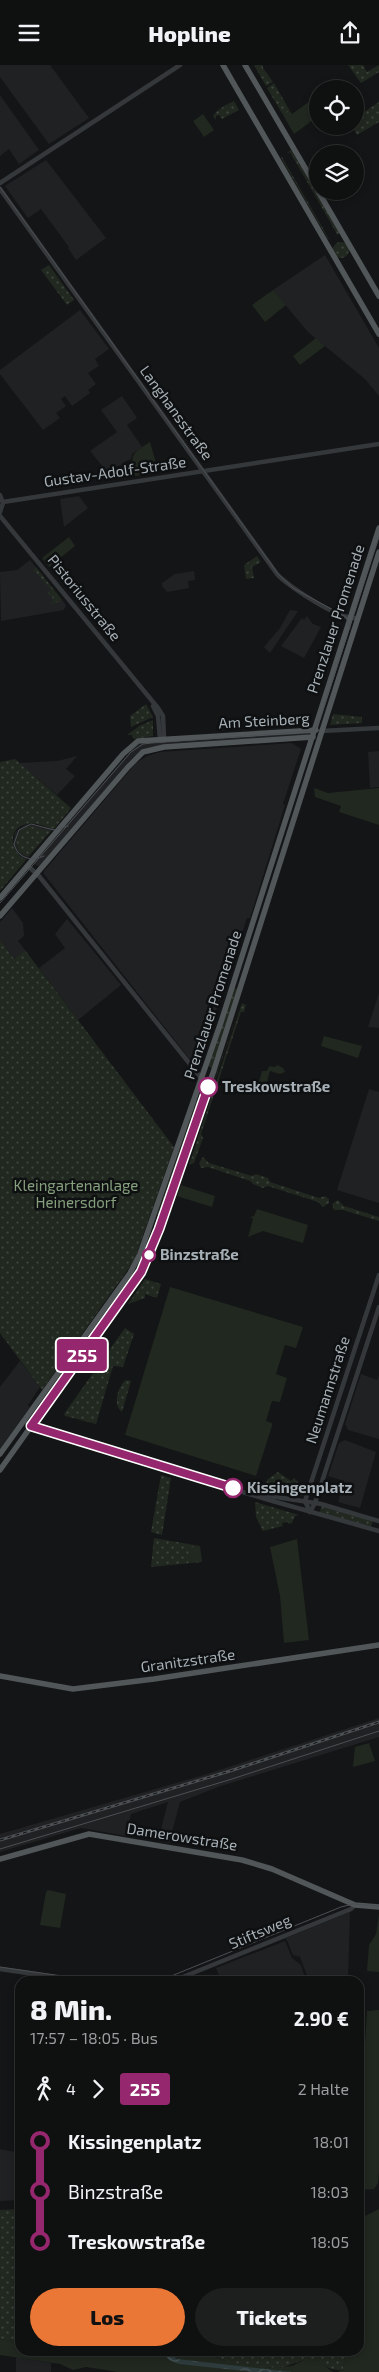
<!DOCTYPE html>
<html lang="de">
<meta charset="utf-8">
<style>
:root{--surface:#0f1010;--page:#1d1e1e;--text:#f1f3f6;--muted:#9b9d9f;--line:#2f3030;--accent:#eb7737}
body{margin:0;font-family:"Exo 2",sans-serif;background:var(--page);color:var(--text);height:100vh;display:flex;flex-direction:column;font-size:19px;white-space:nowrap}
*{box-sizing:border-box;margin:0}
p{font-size:16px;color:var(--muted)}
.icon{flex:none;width:28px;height:28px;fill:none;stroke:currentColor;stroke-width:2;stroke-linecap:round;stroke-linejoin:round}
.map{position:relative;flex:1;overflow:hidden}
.sheet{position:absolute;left:15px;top:1911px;width:349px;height:380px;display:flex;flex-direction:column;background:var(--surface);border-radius:15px;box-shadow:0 2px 8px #0003,0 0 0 1px var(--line)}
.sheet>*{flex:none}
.badge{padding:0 10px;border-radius:4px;font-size:18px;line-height:32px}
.fabs{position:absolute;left:309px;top:15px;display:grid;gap:10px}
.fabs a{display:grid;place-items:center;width:55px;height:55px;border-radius:50%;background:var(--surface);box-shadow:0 2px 8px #0003,0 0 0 1px var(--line);font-size:25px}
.map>.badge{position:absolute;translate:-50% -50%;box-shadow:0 0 0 2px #fff}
.legs{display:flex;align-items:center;gap:8px;height:55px;padding:0 15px;font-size:16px}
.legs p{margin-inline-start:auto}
.head{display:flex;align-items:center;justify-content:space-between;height:85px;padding:0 15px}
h1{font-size:28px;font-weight:800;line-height:38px}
.primary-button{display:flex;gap:10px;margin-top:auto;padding:10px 15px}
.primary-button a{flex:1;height:58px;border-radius:30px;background:var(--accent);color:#111;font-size:20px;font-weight:800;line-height:58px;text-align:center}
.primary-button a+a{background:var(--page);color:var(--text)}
ul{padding:0 15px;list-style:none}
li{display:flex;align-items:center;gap:18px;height:50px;font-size:19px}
li i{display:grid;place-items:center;width:8px;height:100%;margin:0 6px;background:currentColor}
li i::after{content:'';width:12px;height:12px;margin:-6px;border:4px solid;border-radius:50%;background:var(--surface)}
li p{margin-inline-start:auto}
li:first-child i{background:linear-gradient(#0000 50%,currentColor 0)}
li:last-child i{background:linear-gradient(currentColor 50%,#0000 0)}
header{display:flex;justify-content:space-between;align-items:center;height:65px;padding:0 15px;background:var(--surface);font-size:22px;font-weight:800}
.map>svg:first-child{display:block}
</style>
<header><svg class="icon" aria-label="menu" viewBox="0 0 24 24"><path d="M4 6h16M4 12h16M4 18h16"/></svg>Hopline<svg class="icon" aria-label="share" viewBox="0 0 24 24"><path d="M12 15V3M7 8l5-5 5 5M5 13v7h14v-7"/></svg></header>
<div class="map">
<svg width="379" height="2307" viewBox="0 0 379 2307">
<defs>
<pattern id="grass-dots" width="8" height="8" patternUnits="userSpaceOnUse" patternTransform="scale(1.25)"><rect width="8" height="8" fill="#212820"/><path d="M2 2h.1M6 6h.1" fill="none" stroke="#3e453e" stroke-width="1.8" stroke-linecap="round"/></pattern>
<pattern id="water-waves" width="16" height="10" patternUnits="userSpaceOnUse" patternTransform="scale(1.25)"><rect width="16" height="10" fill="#2e3c3e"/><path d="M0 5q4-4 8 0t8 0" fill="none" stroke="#495658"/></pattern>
</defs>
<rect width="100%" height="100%" fill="#141516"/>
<g fill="#202123">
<path d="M 0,0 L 50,0 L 89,53 L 49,79 L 0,12 Z"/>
<path d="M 0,30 L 39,85 L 19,99 L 9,84 L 0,91 Z"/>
<path d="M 46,95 L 106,173 L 76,195 L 68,183 L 69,182 L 41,144 L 28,153 L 5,121 Z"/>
<path d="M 325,190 L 379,283 L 379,331 L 365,314 L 308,267 L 273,225 Z"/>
<path d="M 80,245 L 109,284 L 95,294 L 99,301 L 88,308 L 96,319 L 88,325 L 90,328 L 72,341 L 65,331 L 61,334 L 66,341 L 56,348 L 60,353 L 43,365 L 0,309 L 0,305 Z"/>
<path d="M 122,331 L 137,353 L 127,360 L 142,382 L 132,389 L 131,394 L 124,397 L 125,399 L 114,402 L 122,413 L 109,415 L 108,408 L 90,386 L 117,367 L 101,345 Z"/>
<path d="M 79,431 L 88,443 L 64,462 L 60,434 Z"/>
<path d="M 30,495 L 66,540 L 64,545 L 1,556 L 0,507 L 17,505 Z"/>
<path d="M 194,506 L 195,515 L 188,516 L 189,523 L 167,527 L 162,521 L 162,518 L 175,509 Z"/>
<path d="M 290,545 L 298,546 L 270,588 L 264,582 L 280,563 Z"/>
<path d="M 307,551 L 313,559 L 321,562 L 304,593 L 281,581 L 302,553 L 304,555 Z"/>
<path d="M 310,665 L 309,671 L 147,683 L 132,693 L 39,802 L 33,798 L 136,680 L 145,677 Z"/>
<path d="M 292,678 L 301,684 L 283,739 L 285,740 L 250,853 L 247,853 L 199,996 L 192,997 L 44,809 L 44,806 L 136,698 L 147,691 L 160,687 Z"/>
<path d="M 379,686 L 379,722 L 370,723 L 368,687 Z"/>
<path d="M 77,691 L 66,704 L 75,711 L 57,730 L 19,698 L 57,696 Z"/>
<path d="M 26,759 L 54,764 L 51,766 L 20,766 L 16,776 L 19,787 L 28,792 L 26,795 L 17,789 L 13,780 L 15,767 Z"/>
<path d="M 12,843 L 23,858 L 24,871 L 18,876 L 25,885 L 14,894 L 0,875 L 0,857 Z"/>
<path d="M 67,854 L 121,920 L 78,955 L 39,903 L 65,883 L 55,869 Z"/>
<path d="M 379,928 L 379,963 L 368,962 Z"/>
<path d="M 369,1024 L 379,1027 L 379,1138 L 337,1125 Z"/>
<path d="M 20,1296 L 40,1322 L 28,1340 L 30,1342 L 0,1384 L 0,1322 Z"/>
<path d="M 361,1309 L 377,1315 L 379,1311 L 379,1374 L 348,1365 L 345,1359 Z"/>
<path d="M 345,1375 L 376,1387 L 360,1443 L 338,1437 L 344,1416 L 328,1411 L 339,1378 Z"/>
<path d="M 379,1653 L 379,1672 L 218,1722 L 180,1737 L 169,1778 L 158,1776 L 168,1737 L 131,1749 L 126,1771 L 81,1763 L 0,1787 L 0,1769 L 207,1709 Z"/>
<path d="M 350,1847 L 348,1916 L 309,1916 L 300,1892 L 293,1890 L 286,1873 Z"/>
<path d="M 285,1876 L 292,1893 L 301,1900 L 306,1916 L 221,1916 L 216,1903 Z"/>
<path d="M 0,2084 L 20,2088 L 20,2135 L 0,2136 Z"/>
<path d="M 16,2292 L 51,2298 L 51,2307 L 16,2307 Z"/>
</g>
<g fill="url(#grass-dots)">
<path d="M 254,0 L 263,0 L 263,3 L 273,17 L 266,21 Z"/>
<path d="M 348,0 L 363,0 L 367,7 L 379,0 L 379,7 L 361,18 Z"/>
<path d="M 274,18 L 290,46 L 283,50 L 267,23 Z"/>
<path d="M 234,36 L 239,45 L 222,54 L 219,50 L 216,51 L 216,55 L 213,51 L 217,46 L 227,39 L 229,41 L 228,39 Z"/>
<path d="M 379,37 L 379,57 L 357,70 L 352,61 L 355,61 L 355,53 Z"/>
<path d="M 291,85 L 340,168 L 335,171 L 337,169 L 290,87 L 287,88 Z"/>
<path d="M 282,92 L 329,174 L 330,174 L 328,174 L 281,93 Z"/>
<circle cx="341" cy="185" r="8"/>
<path d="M 49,200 L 74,235 L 67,240 L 41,205 Z"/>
<path d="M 257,491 L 261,497 L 252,502 L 254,513 L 246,514 L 244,500 Z"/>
<path d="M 36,502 L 62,535 L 53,539 L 50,537 L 53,536 L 52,531 L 49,531 L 48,528 L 51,525 L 35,506 L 32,508 Z"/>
<path d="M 146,639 L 153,652 L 131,662 L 130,651 Z"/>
<path d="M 333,649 L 362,652 L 362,658 L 330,660 Z"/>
<path d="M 153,655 L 153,671 L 134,674 L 132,670 L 127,670 L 139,661 Z"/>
<path d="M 15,694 L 71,743 L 54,764 C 45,762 35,756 26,759 C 6,764 11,788 26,795 L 0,826 L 0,697 Z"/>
<path d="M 29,761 L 51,766 L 28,792 L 19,787 L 16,776 L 20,766 Z"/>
<path d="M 0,875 L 14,894 L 25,885 L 174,1082 L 134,1196 L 42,1325 L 0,1268 Z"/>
<path d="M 234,923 L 238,924 L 212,1003 L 208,1001 Z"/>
<path d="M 241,938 L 187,1098 L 186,1097 Z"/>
<path d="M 242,938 L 246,940 L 244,947 L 241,947 L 201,1069 L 203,1073 L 194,1098 L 189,1100 Z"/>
<path d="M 196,1036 L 200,1037 L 161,1151 L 157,1150 Z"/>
<path d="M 203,1092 L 209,1098 L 252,1111 L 256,1109 L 268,1113 L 270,1117 L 319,1133 L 325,1131 L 329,1134 L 329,1138 L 323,1142 L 318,1137 L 268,1121 L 263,1123 L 253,1119 L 250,1116 L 208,1102 L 201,1103 L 199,1098 Z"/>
<path d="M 338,1135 L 344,1141 L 379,1152 L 379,1156 L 343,1145 L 334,1145 L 332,1139 Z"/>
<path d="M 153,1165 L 153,1172 L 138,1208 L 34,1355 L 31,1354 L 135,1205 Z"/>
<path d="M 145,1214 L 161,1219 L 157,1233 L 145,1229 L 145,1233 L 128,1239 Z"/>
<path d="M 125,1263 L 134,1269 L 123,1302 L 113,1301 L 96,1359 L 65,1351 L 64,1349 Z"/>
<path d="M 126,1315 L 131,1316 L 122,1347 C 112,1340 118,1321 126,1315 Z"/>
<path d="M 278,1407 L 291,1416 L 294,1413 L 305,1424 L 303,1431 L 262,1422 L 268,1414 Z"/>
<path d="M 161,1410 L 171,1413 L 162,1470 L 151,1467 Z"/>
<path d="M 255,1437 L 299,1450 L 295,1451 L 292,1458 L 289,1459 L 288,1457 L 282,1458 L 283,1461 L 263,1466 L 256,1452 Z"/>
<path d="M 322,1441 L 373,1455 L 371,1462 L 319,1448 Z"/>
<path d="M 154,1473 L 200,1481 L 202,1497 L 151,1502 Z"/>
<path d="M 20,2144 L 20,2158 L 16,2167 L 20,2168 L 20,2277 L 0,2274 L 0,2145 Z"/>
<path d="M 202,2286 L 346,2286 L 343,2305 C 328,2307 322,2296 307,2295 C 299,2294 288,2303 278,2303 C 269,2303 235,2300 227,2297 C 218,2293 211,2288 202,2286 Z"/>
</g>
<g fill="#212820">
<path d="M 317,31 L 317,52 L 294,69 L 283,50 L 290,46 L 292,49 Z"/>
<path d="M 203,49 L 214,65 L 204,72 L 193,56 Z"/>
<path d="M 273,225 L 286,240 L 265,257 L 252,240 Z"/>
<path d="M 316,273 L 325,281 L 300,300 L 293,291 Z"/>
<path d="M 150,377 L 159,408 L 135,411 C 130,389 131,389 150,377 Z"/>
<path d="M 69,472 L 75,481 L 49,502 L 42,493 Z"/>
<path d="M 314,723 L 328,728 L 379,723 L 379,760 L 339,747 L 341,741 L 315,732 Z"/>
<path d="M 324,971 L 362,981 L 358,993 L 321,981 Z"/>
<path d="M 277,1000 L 283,1003 L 285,1007 L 280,1009 L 270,1006 L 267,1017 L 259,1017 L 262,1006 L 267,1006 L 269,1001 L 275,1002 Z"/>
<path d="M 181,1120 L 215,1131 L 212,1142 L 177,1131 Z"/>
<path d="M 257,1144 L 308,1160 L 303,1178 L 263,1166 L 248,1172 L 253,1154 L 250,1152 L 254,1151 Z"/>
<path d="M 170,1222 L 303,1262 L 296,1283 L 285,1280 L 276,1309 L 287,1313 L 280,1337 L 272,1336 L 266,1356 L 272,1358 L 272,1361 L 256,1411 L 125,1370 Z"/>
<path d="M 297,1474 L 309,1575 L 284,1578 L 280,1531 L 270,1482 Z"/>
<path d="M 189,1482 L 200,1483 L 201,1496 L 188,1497 Z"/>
<path d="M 369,1678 L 375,1696 L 353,1702 L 355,1682 Z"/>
<path d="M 48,1825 L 66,1829 L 60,1863 L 40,1860 L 46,1827 Z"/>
<path d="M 379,1849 L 379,1907 L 367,1906 L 369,1880 L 376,1869 Z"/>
<path d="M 379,1945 L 379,2106 L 378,2118 L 374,2124 L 359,2125 L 359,1998 L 364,1996 L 367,1946 Z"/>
<path d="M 379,2144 L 379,2307 L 337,2307 L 343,2305 L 346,2286 L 359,2286 L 359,2154 Z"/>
<path d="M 0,2274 L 20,2277 L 20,2286 L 202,2286 L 227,2297 L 274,2303 L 292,2301 L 305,2294 L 318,2296 L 333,2307 L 118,2307 L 86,2302 L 73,2305 L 60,2299 L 0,2290 Z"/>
</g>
<path fill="url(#water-waves)" d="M 161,2286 L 166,2286 L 177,2294 L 292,2307 L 254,2307 L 179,2299 L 169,2295 Z"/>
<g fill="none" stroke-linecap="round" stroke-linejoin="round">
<g stroke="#35383b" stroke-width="4.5">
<path d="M 0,118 L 180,0"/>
<path d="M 0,124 L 277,509 C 286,520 346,560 358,552"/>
<path d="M 0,430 L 3,438 L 0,447"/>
<path d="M 3,437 L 379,379"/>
<path d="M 0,451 L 158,643 L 163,651 L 164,673"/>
<path d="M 153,641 L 158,651 L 160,674"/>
<path d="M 321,666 L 379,663"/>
<path d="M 28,801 L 39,811 L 202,1014"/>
<path d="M 25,1357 L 66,1373 L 269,1435 L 379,1466"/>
<path d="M 257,1429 L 321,1439 L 379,1456"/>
<path d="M 310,1447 L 305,1436 L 379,1210"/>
<path d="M 310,1447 L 315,1438 L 379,1242"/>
<path d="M 0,1904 L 81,1916"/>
<path d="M 173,1916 L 351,1844 L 355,1840"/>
</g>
<g stroke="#515659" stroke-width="5.5">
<path d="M 223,0 L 379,269"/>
<path d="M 245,0 L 318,125"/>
<path d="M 318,126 L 379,231"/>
<path d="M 0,833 L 123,689 L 138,676 L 316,665"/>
<path d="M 0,851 L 128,702 L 143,687 L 164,682 L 313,672"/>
<path d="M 0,1389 L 130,1208 L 140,1189 L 221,957 L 379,463"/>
<path d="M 0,1405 L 141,1207 L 151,1185 L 214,1005 L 379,487"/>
<path d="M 0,1611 L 73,1624 L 154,1614 L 379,1580"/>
<path d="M 0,1794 L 89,1769 L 242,1795 L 272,1804 L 355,1840 L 379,1842"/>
</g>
<g stroke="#4c5054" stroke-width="1">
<path d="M 0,122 L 278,509 L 293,523 L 346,552 L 350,563"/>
<path d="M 44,791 C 31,797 18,793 14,779 L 19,765 L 31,759 L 54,765 L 68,761"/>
<path d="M 0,838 L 131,687 L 143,679 L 152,678 L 314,666 L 320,654 L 379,472"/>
<path d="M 0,1784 L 232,1714 L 379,1666"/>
<path d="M 0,1902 L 97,1916"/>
<path d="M 159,1916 L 341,1842 L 353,1839 L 379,1841"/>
</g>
<defs>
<path id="rail" d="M 0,1775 L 230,1706 L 379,1657"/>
</defs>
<use href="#rail" stroke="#4c5054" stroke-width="3"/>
<use href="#rail" stroke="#0f1011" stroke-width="1" stroke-dasharray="4" stroke-linecap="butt"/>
</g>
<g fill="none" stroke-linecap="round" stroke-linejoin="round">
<defs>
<path id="line-1" d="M 208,1022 L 159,1164 L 141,1207 L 31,1361 L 233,1423"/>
</defs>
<use href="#line-1" stroke="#fff" stroke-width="11"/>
<use href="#line-1" stroke="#95276e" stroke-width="8"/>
</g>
<g fill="#fff" stroke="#95276e" stroke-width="2.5">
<circle cx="208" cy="1022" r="9"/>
<circle cx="149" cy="1190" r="6"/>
<circle cx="233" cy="1423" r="9"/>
</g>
<g text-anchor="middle" stroke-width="5" stroke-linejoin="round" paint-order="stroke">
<g font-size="15" fill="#a6b0b6" stroke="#0f1011">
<text transform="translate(176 348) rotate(54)" y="5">Langhansstraße</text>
<text transform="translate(115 407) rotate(-8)" y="5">Gustav-Adolf-Straße</text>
<text transform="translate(84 533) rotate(51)" y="5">Pistoriusstraße</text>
<text transform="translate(336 554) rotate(-72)" y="5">Prenzlauer Promenade</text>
<text transform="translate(264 656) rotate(-3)" y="5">Am Steinberg</text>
<text transform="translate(213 940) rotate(-72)" y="5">Prenzlauer Promenade</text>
<text transform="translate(328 1325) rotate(-72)" y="5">Neumannstraße</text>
<text transform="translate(188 1596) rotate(-8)" y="5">Granitzstraße</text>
<text transform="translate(182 1772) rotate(9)" y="5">Damerowstraße</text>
<text transform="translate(260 1867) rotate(-23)" y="5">Stiftsweg</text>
</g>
<g font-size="15" font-weight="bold" fill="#a6b0b6" stroke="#0f1011" text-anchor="start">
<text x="222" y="1027">Treskowstraße</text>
<text x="160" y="1195">Binzstraße</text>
<text x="247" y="1428">Kissingenplatz</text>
</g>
<g font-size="15" fill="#86a07e" stroke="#0f1011">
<text x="76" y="1126">Kleingartenanlage<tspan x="76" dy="17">Heinersdorf</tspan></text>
</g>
</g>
</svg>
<div class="fabs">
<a><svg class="icon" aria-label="locate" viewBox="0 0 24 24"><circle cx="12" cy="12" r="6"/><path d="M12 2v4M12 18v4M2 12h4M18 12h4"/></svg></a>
<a><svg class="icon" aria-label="layers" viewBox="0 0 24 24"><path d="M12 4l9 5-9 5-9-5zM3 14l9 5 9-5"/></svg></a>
</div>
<b class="badge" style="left:82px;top:1290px;background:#95276e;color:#fff">255</b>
<section class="sheet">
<div class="head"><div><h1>8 Min.</h1><p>17:57 – 18:05 · Bus</p></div><b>2.90 €</b></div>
<div class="legs"><svg class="icon" aria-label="walk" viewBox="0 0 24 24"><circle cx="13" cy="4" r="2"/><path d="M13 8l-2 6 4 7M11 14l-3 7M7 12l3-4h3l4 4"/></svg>4<svg class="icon" aria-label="forward" viewBox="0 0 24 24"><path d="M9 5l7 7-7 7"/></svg><b class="badge" style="background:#95276e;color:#fff">255</b><p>2 Halte</p></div>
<ul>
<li><i style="color:#95276e"></i><b>Kissingenplatz</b><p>18:01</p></li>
<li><i style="color:#95276e"></i><span>Binzstraße</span><p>18:03</p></li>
<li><i style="color:#95276e"></i><b>Treskowstraße</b><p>18:05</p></li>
</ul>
<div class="primary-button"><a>Los</a><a>Tickets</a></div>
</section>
</div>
